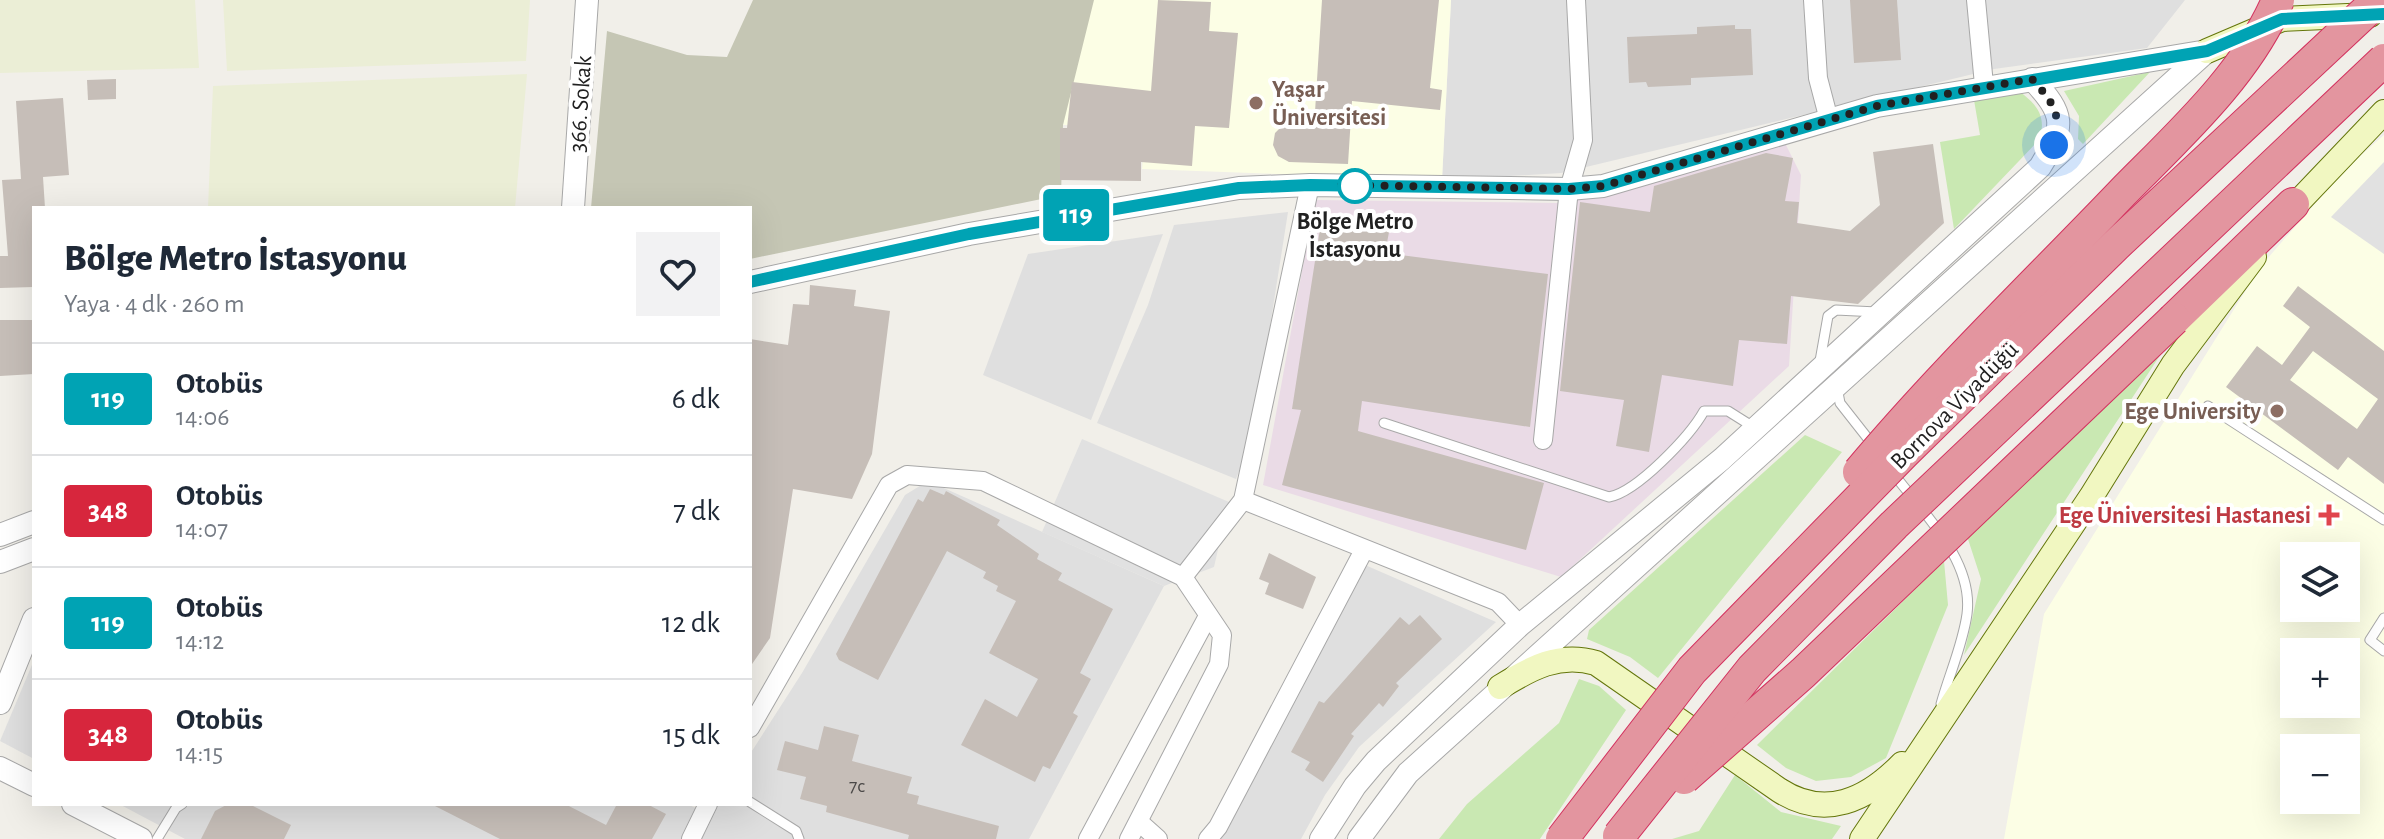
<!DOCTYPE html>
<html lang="tr">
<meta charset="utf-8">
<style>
:root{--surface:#fff;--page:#f2f2f3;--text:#1f2937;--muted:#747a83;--line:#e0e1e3}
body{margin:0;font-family:"Alegreya Sans",sans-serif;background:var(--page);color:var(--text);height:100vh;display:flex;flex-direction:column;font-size:30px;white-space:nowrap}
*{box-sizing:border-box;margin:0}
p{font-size:26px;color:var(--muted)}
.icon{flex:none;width:44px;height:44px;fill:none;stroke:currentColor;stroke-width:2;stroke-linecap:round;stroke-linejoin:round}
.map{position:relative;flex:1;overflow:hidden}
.sheet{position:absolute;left:32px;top:206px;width:720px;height:600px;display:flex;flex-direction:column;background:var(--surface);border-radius:0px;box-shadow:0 8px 32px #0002}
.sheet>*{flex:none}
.badge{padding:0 16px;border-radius:6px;font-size:28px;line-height:52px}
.tools{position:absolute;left:2280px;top:542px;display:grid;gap:16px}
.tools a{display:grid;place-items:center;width:80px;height:80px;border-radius:0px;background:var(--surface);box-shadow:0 8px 32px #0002;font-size:40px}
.you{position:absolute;width:40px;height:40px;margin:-20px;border:6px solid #fff;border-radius:50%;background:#1a73e8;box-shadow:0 0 0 12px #1a73e833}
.map>.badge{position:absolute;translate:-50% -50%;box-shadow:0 0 0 4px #fff}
.round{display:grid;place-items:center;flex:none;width:84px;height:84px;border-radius:0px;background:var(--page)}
.head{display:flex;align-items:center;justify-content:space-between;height:136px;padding:0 32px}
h1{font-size:38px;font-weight:800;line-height:60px}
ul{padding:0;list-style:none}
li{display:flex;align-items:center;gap:24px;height:112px;padding:0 32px;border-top:2px solid var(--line)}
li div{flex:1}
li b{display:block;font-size:30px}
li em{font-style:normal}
li .badge{min-width:88px;font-weight:700;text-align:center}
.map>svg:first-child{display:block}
</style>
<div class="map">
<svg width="2384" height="839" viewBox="0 0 2384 839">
<rect width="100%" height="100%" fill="#f1efe9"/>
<g fill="#dfdfdf">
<path d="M 1451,0 L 2185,0 L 2147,48 L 1994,69 L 1561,173 L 1442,180 Z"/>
<path d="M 1288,212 L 1253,434 L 1236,479 L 1097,423 L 1148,305 L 1174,225 Z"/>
<path d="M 1163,234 L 1091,420 L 983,375 L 1028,254 Z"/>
<path d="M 928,481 L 1164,586 L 1029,839 L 185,839 L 119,804 L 687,804 L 711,815 L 718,804 L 750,804 L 750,754 L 802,673 L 905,495 Z"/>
<path d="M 1349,558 L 1496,622 L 1359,747 L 1325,795 L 1301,839 L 1200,839 L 1212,827 Z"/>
<path d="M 34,660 L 34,759 L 0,741 Z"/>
</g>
<path fill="#eadbe6" d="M 1784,141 L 1801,175 L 1789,366 L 1561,577 L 1263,485 L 1315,200 L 1557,203 Z"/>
<g fill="#fcfee5" fill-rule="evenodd">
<path d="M 1092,0 L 1451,0 L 1442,180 L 1142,169 L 1146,125 L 1063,125 L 1070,80 Z"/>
<path d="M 2384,135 L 2384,839 L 2004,839 L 2044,614 L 2261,266 L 2345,169 ZM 2294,556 L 2346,556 L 2346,608 L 2294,608 ZM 2294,652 L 2346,652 L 2346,704 L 2294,704 ZM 2294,748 L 2346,748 L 2346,800 L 2294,800 Z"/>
</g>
<path fill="#c5c6b4" d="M 753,0 L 1094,0 L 1063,125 L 1061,195 L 750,259 L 750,208 L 591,208 L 607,31 L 687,55 L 727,57 Z"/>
<g fill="#ebeed6">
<path d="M 0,0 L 195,0 L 199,68 L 0,73 Z"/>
<path d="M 223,0 L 530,0 L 526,61 L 227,71 Z"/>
<path d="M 527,74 L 515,208 L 208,208 L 213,86 Z"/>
</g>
<g fill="#c9e8b2">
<path d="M 2150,72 L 2083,144 L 2078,139 L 2079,116 L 2064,91 Z"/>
<path d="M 2020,92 C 2038,105 2047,118 2039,140 L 1954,229 L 1940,142 L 1980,135 L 1974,100 Z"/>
<path d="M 2174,334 L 1964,655 L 1981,579 L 1966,533 Z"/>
<path d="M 1805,435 L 1842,452 L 1658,678 L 1630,657 L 1587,639 L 1589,630 Z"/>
<path d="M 1944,561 L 1948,605 L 1886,758 L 1851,777 L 1816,781 L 1786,768 L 1757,745 Z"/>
<path d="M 1579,679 L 1599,686 L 1626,710 L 1540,839 L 1439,839 L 1467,804 L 1559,723 Z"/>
<path d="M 1735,775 L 1781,812 L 1841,826 L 1832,839 L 1672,839 L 1699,831 Z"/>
</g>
<g fill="#e1e1e1">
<path d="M 2384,162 L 2384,254 L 2331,217 Z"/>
<path d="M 1082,439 L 1229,502 L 1214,567 L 1164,586 L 1042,532 Z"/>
</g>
<g fill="#c6beb8" fill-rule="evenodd">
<path d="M 1158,0 L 1211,2 L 1209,31 L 1238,33 L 1229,128 L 1195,126 L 1192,166 L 1141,162 L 1141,181 L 1060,180 L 1060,128 L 1067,128 L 1072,82 L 1151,91 Z"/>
<path d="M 1322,0 L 1439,0 L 1430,88 L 1442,90 L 1440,110 L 1352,101 L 1348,164 L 1289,162 L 1278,156 L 1273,145 L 1275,133 L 1284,124 L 1296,123 L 1314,128 Z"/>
<path d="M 1850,0 L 1897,0 L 1901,60 L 1854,63 Z"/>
<path d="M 1735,25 L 1735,29 L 1751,29 L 1753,75 L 1691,78 L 1691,85 L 1648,87 L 1646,82 L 1629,83 L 1627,37 L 1697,34 L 1697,27 Z"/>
<path d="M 116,79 L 116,99 L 88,100 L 87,80 Z"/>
<path d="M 63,98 L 69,175 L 43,177 L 45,208 L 34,208 L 34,287 L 0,288 L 0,256 L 8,256 L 2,180 L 21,179 L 16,101 Z"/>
<path d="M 1933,144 L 1944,223 L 1858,304 L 1791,296 L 1787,344 L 1739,340 L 1733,386 L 1662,375 L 1649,452 L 1616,446 L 1624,400 L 1560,391 L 1580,202 L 1650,212 L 1654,186 L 1766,153 L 1793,158 L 1785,201 L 1799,202 L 1797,223 L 1850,231 L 1880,205 L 1873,152 Z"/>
<path d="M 1322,216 L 1390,227 L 1385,253 L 1548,274 L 1530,427 L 1362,401 L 1358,431 L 1544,483 L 1526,550 L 1282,485 L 1301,410 L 1292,409 Z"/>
<path d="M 810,285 L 856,290 L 854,306 L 890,311 L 872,454 L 852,499 L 793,489 L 770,638 L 750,667 L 750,339 L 788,345 L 793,304 L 809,305 Z"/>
<path d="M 2298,286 L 2384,351 L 2384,484 L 2348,457 L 2338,470 L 2226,387 L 2257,346 L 2282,365 L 2310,327 L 2283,306 ZM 2313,351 L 2378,399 L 2357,429 L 2290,380 Z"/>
<path d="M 0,320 L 34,320 L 34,374 L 0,376 Z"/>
<path d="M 930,489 L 944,495 L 946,491 L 1000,520 L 997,525 L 1039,554 L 1037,559 L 1062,573 L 1058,580 L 1113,609 L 1080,673 L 1091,679 L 1073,713 L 1078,716 L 1050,769 L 1043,766 L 1035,782 L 961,745 L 985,699 L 1017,717 L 1038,679 L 989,653 L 1016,601 L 996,591 L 998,586 L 983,578 L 986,572 L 947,551 L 878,680 L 839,660 L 836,654 L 918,499 L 923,502 Z"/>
<path d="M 1269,553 L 1316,577 L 1303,609 L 1265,594 L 1269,583 L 1259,579 Z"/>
<path d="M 1420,615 L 1442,639 L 1396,683 L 1399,686 L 1383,707 L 1379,703 L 1351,734 L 1354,736 L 1323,782 L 1305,770 L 1310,762 L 1291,752 L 1319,701 L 1324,703 L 1400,617 L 1409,625 Z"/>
<path d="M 824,726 L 859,735 L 852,761 L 912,777 L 907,793 L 919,796 L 917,804 L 999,826 L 996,839 L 908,839 L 909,835 L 826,812 L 827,806 L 800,799 L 806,777 L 777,770 L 785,741 L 818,750 Z"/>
<path d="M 228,804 L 249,804 L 291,825 L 284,839 L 201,839 L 215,811 Z"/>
<path d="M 431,804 L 565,804 L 606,825 L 617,804 L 647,804 L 666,814 L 652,839 L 500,839 Z"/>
</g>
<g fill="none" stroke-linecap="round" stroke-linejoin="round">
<defs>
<g id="service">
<path d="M 1820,361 L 1828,316 L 1836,310 L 1877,312"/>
<path d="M 1837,387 L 1840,403 L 1873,445"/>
<path d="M 2208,406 L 2384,520"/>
<path d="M 1384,423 L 1609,497 C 1637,492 1690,436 1704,411 L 1728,411 L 1755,428"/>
<path d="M 1893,473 C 1922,512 1974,560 1967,614 C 1963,644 1949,675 1941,704"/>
<path d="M 2384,618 L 2370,640 L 2384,651"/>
<path d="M 750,802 L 796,831 L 799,839"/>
<path d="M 157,839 L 176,808 L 182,804"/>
</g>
<g id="minor">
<path d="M 1813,0 L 1818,78 L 1829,120"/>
<path d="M 1976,0 L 1984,85"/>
<path d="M 1543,440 L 1569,189 L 1583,140 L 1576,0"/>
<path d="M 1243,500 L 1498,602 L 1520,625"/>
<path d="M 1183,577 L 1243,500 L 1310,185"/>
<path d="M 750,728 L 889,485 L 907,475 L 983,481 L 1183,577 L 1222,635 L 1219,664 L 1129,839"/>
<path d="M 1139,822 L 1158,839"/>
<path d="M 691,839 L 708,804"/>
<path d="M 1088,839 L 1208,616"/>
<path d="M 1208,839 L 1218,827 L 1364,550"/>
</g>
<g id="tertiary">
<path d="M 573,208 L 587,0"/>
<path d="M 750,282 L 969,234 L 1239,188 L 1310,185 L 1569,189 L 1603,186 L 1877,106 L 2207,51"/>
<path d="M 0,535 L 34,522"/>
<path d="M 0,562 L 34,549"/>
<path d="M 0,703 L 34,619"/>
<path d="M 0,768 L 34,785"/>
<path d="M 73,804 L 141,839"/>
<path d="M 1321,839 L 1355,786 L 1376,761 L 1520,625 L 1722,459 L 2040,167 C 2066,125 2065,115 2032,79"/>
<path d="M 1359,839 L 1408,773 L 2207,51"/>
</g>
<g id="secondary">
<path d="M 2207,51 L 2282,19 L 2370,15"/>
<path d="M 2283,218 L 2384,112"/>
<path d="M 1500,687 C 1531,668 1559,652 1596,663 L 1779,790 C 1825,820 1867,800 1902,764"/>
<path d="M 1862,839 L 2091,497 L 2173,365 L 2254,257"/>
</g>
<path id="motorway" d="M 2174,319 L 2293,204"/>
</defs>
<use href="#service" stroke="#a8a8a8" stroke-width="11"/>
<use href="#minor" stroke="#a8a8a8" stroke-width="20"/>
<use href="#tertiary" stroke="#a8a8a8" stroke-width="24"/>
<use href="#secondary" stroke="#64760b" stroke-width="26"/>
<use href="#motorway" stroke="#d3325f" stroke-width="34"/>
<use href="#service" stroke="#fff" stroke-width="9"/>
<use href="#minor" stroke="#fff" stroke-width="18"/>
<use href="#tertiary" stroke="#fff" stroke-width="22"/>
<use href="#secondary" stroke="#f1f7c1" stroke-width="24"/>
<use href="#motorway" stroke="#e3959f" stroke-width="32"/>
<defs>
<g id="motorway-bridge">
<path d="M 1859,472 C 1941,374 2034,285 2122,193 C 2178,136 2247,74 2278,0"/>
<path d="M 1684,778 L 1803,673 L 2174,319"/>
<path d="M 1619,836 L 1752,669 L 1894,525 L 2384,60"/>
<path d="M 1562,839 L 1692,670 L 1904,453 L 2115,246 L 2378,0"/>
</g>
</defs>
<use href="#motorway-bridge" stroke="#d3325f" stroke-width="34" stroke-linecap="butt"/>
<use href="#motorway-bridge" stroke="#e3959f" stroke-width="32"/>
</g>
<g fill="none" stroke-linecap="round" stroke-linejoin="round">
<defs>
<path id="line" d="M 750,282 L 969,234 L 1239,188 L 1310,185 L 1569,189 L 1603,186 L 1877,106 L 2207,51 L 2282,19 L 2384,14"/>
</defs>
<use href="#line" stroke="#fff" stroke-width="18"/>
<use href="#line" stroke="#00a3b4" stroke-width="12"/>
<path stroke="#212121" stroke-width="8" stroke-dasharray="0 14.4" d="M 1355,186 L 1341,185 L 1569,189 L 1603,186 L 1877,106 L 2032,79 C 2052,101 2063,115 2054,145"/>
</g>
<g fill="#8d6e63" stroke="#fff" stroke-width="3">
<circle cx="1256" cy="103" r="8"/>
<circle cx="2277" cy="411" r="8"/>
</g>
<circle fill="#fff" stroke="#00a3b4" stroke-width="4" cx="1355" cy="186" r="16"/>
<path fill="#e0444e" stroke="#fff" stroke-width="3" d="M2325 503h8v8h8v8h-8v8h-8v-8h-8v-8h8z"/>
<g text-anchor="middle" stroke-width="8" stroke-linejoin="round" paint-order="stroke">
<g font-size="20" fill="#4a4847">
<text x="857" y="792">7c</text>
</g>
<g font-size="24" font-weight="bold" fill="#785e54" stroke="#fff" text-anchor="start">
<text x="1272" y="97">Yaşar<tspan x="1272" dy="28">Üniversitesi</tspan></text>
<text x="2261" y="419" text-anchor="end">Ege University</text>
</g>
<g font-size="24" fill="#212121" stroke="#fff">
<text transform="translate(580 104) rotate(-86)" y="8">366. Sokak</text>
<text transform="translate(1954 405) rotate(-45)" y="8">Bornova Viyadüğü</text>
</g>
<g font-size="24" font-weight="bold" fill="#212121" stroke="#fff">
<text x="1355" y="229">Bölge Metro<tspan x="1355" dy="28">İstasyonu</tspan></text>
</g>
<g font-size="24" font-weight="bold" fill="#be3a42" stroke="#fff" text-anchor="end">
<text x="2311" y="523">Ege Üniversitesi Hastanesi</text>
</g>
</g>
</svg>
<div class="tools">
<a><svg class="icon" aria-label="layers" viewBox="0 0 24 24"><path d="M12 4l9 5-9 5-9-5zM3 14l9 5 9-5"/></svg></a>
<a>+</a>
<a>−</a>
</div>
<div class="you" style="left:2054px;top:145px"></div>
<b class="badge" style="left:1076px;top:215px;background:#00a3b4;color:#fff">119</b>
<section class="sheet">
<div class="head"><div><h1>Bölge Metro İstasyonu</h1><p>Yaya · 4 dk · 260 m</p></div><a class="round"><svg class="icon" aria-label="heart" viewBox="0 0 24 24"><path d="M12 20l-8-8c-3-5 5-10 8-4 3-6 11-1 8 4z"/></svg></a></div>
<ul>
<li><span class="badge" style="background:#00a3b4;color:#fff">119</span><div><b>Otobüs</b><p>14:06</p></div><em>6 dk</em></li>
<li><span class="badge" style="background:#d7263d;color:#fff">348</span><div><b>Otobüs</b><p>14:07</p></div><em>7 dk</em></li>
<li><span class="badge" style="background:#00a3b4;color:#fff">119</span><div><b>Otobüs</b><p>14:12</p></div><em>12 dk</em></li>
<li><span class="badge" style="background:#d7263d;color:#fff">348</span><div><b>Otobüs</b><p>14:15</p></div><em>15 dk</em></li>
</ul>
</section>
</div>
